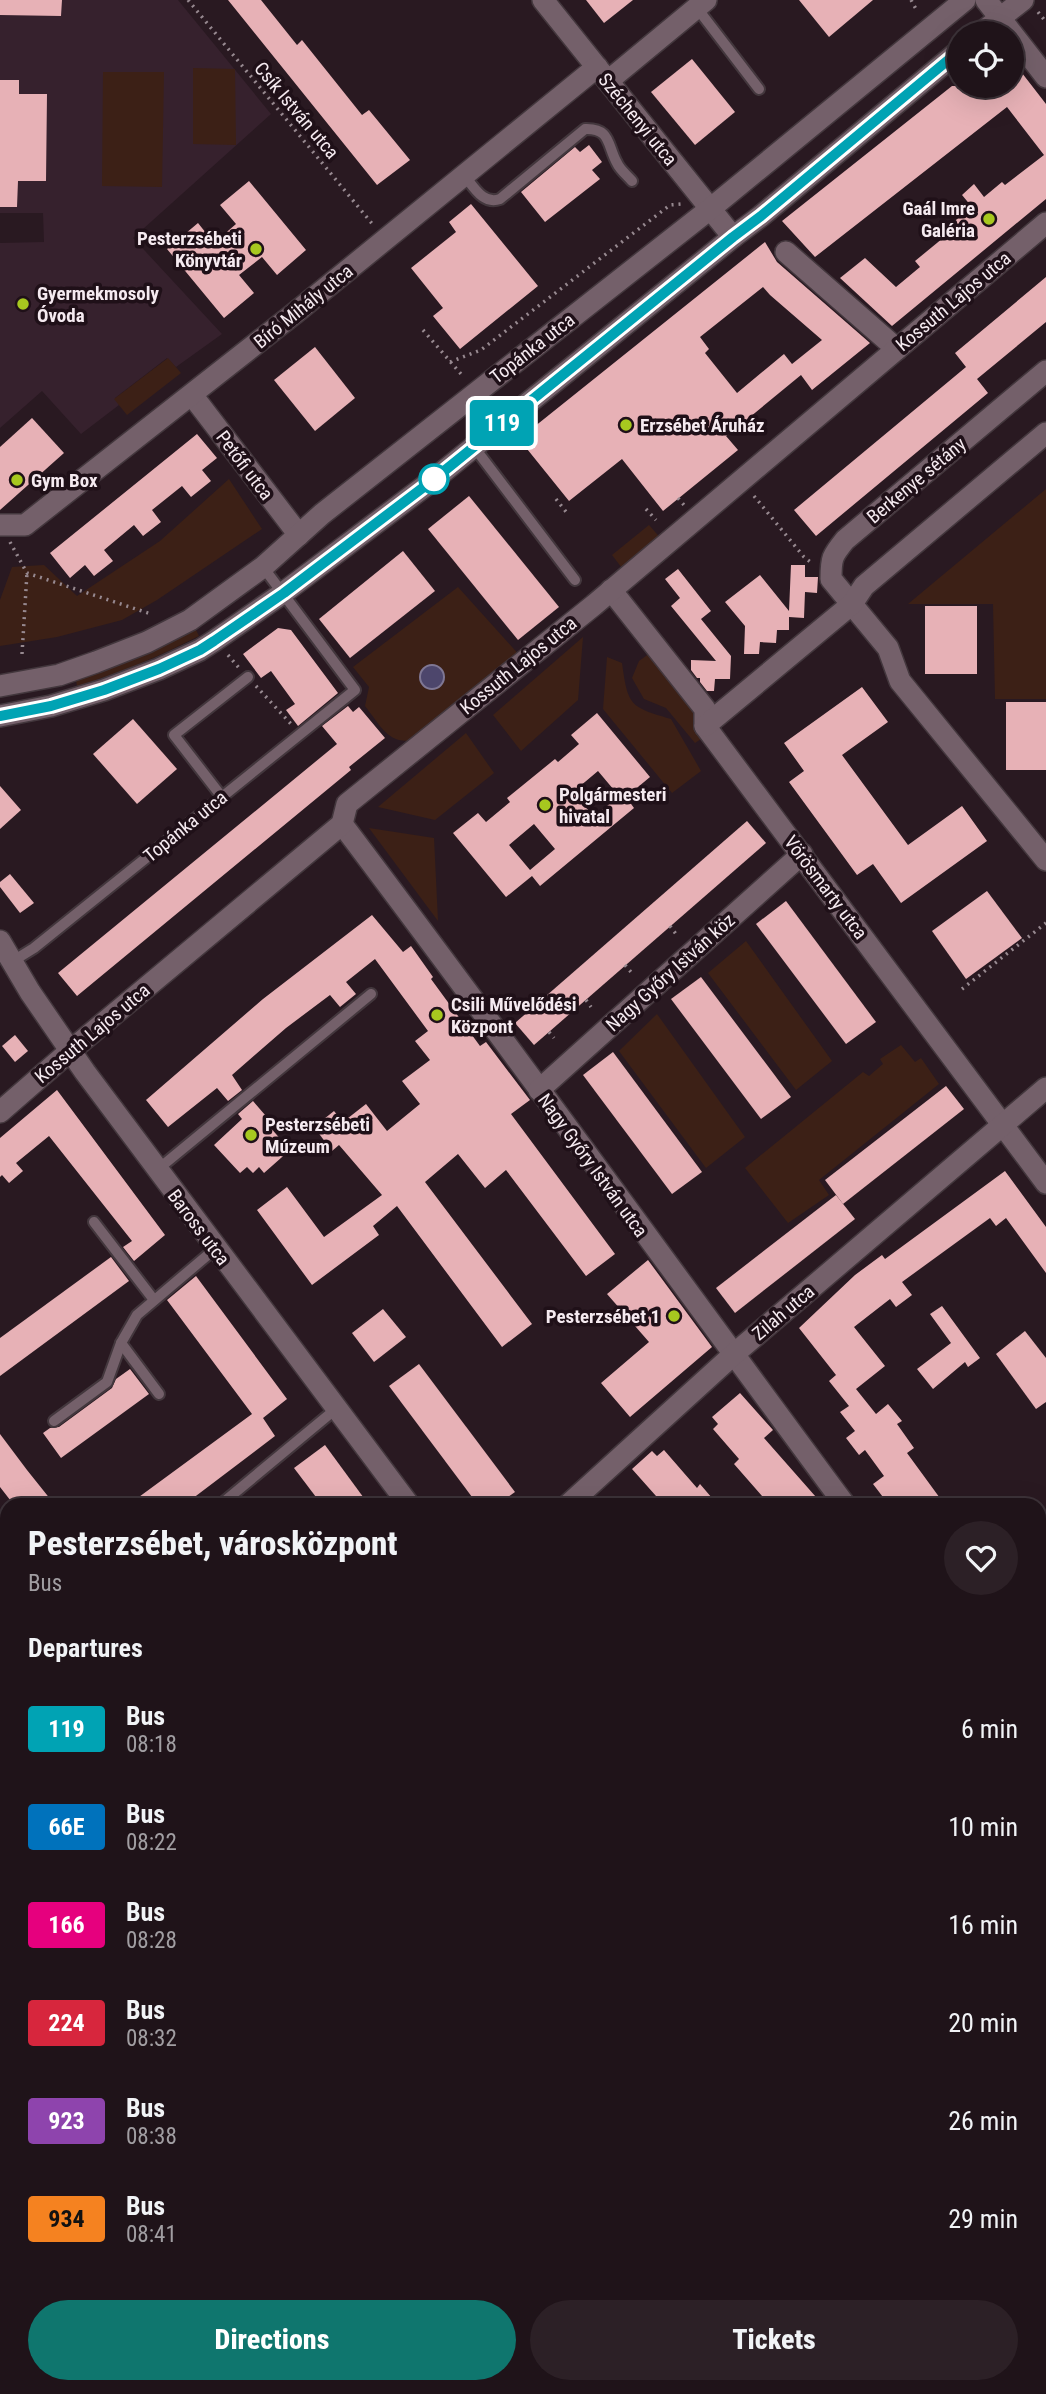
<!DOCTYPE html>
<meta charset="utf-8">
<style>
:root{--surface:#1f1319;--page:#2c2026;--text:#f1f3f6;--muted:#a19ea2;--line:#3c3238;--accent:#0f766e}
body{margin:0;font-family:"Roboto Condensed",sans-serif;background:var(--page);color:var(--text);height:100vh;display:flex;flex-direction:column;font-size:26px;white-space:nowrap}
*{box-sizing:border-box;margin:0}
p{font-size:23px;color:var(--muted)}
.icon{flex:none;width:38px;height:38px;fill:none;stroke:currentColor;stroke-width:2;stroke-linecap:round;stroke-linejoin:round}
.map{position:relative;flex:1;overflow:hidden}
.sheet{position:absolute;left:0px;top:1498px;width:1046px;height:896px;display:flex;flex-direction:column;background:var(--surface);border-radius:21px 21px 0 0;box-shadow:0 7px 28px #0002,0 0 0 2px var(--line)}
.sheet>*{flex:none}
.badge{padding:0 14px;border-radius:5px;font-size:24px;line-height:46px}
.buttons{position:absolute;left:947px;top:21px;display:grid;gap:14px}
.buttons a{display:grid;place-items:center;width:77px;height:77px;border-radius:50%;background:var(--surface);box-shadow:0 7px 28px #0002,0 0 0 2px var(--line);font-size:35px}
.map>.badge{position:absolute;translate:-50% -50%;box-shadow:0 0 0 4px #fff}
h2{padding:0 28px;font-size:26px;line-height:63px}
.round{display:grid;place-items:center;flex:none;width:74px;height:74px;border-radius:37px;background:var(--page)}
.summary{display:flex;align-items:center;justify-content:space-between;height:119px;padding:0 28px}
h1{font-size:33px;font-weight:800;line-height:52px}
.primary-button{display:flex;gap:14px;margin-top:auto;padding:14px 28px}
.primary-button a{flex:1;height:80px;border-radius:42px;background:var(--accent);color:#fff;font-size:28px;font-weight:800;line-height:80px;text-align:center}
.primary-button a+a{background:var(--page);color:var(--text)}
ul{padding:0;list-style:none}
li{display:flex;align-items:center;gap:21px;height:98px;padding:0 28px}
li div{flex:1}
li b{display:block;font-size:26px}
li em{font-style:normal}
li .badge{min-width:77px;font-weight:700;text-align:center}
.map>svg:first-child{display:block}
</style>
<div class="map">
<svg width="1046" height="2394" viewBox="0 0 1046 2394">
<rect width="100%" height="100%" fill="#291921"/>
<g fill="#36212d">
<path d="M 0,0 L 178,0 L 271,114 L 133,238 L 222,334 L 176,367 L 167,358 L 115,398 L 119,405 L 81,434 L 42,391 L 0,428 L 0,243 L 44,242 L 43,213 L 0,213 Z"/>
<path d="M 1046,1681 L 1046,1737 L 1040,1729 L 1040,1686 Z"/>
<path d="M 309,2387 L 511,2387 L 503,2394 L 314,2394 Z"/>
<path d="M 949,2387 L 1037,2387 L 1041,2394 L 940,2394 Z"/>
</g>
<g fill="#3c2016">
<path d="M 193,68 L 235,69 L 236,145 L 193,144 Z"/>
<path d="M 103,72 L 164,72 L 162,187 L 102,186 Z"/>
<path d="M 168,358 L 181,373 L 127,415 L 114,399 Z"/>
<path d="M 229,479 L 262,529 L 157,600 L 122,620 L 57,637 L 0,646 L 0,600 L 12,567 L 44,565 L 77,596 L 160,541 Z"/>
<path d="M 1046,489 L 1046,699 L 995,699 L 993,604 L 908,604 Z"/>
<path d="M 649,525 L 663,541 L 625,572 L 612,555 Z"/>
<path d="M 458,587 L 522,658 L 417,739 C 389,747 381,726 365,706 L 369,687 L 353,667 Z"/>
<path d="M 195,628 L 199,636 C 160,656 120,673 77,686 L 76,680 Z"/>
<path d="M 583,637 L 578,700 L 521,751 L 493,715 Z"/>
<path d="M 657,648 L 705,709 L 704,737 L 695,743 L 666,708 L 644,699 L 632,678 L 639,661 Z"/>
<path d="M 607,657 L 622,663 C 628,706 630,707 671,719 L 701,771 L 672,793 L 603,709 Z"/>
<path d="M 466,733 L 494,773 L 435,820 L 378,807 Z"/>
<path d="M 369,828 L 434,838 L 438,921 Z"/>
<path d="M 746,941 L 832,1061 L 796,1090 L 708,973 Z"/>
<path d="M 657,1014 L 745,1137 L 706,1168 L 619,1051 Z"/>
<path d="M 901,1045 L 915,1062 L 921,1058 L 939,1084 L 819,1180 L 829,1195 L 788,1223 L 745,1168 L 863,1072 L 869,1076 L 883,1064 L 880,1059 Z"/>
<path d="M 0,1740 L 7,1750 L 7,1871 L 0,1870 Z"/>
<path d="M 0,2324 L 7,2335 L 7,2387 L 41,2387 L 46,2394 L 0,2394 Z"/>
<path d="M 653,2387 L 949,2387 L 940,2394 L 658,2394 Z"/>
</g>
<circle fill="#4d466c" stroke="#7f7794" stroke-width="2" cx="432" cy="677" r="12"/>
<g fill="#e7b1b6" fill-rule="evenodd">
<path d="M 0,0 L 62,0 L 61,16 L 0,15 Z"/>
<path d="M 228,0 L 261,0 L 297,45 L 302,40 L 362,115 L 369,110 L 410,160 L 377,185 Z"/>
<path d="M 586,0 L 633,0 L 604,23 Z"/>
<path d="M 799,0 L 873,0 L 829,37 Z"/>
<path d="M 692,59 L 735,112 L 695,145 L 651,92 Z"/>
<path d="M 1012,60 L 1046,104 L 1046,199 L 892,326 L 840,278 L 865,258 L 896,287 L 920,267 L 915,261 L 954,229 L 951,224 L 972,207 L 962,195 L 974,184 L 984,197 L 1002,182 L 1005,185 L 1044,155 L 1007,107 L 815,257 L 782,221 L 952,86 L 1012,86 Z"/>
<path d="M 0,80 L 19,80 L 19,94 L 47,94 L 46,181 L 18,181 L 17,207 L 0,207 Z"/>
<path d="M 589,145 L 602,162 L 592,170 L 600,179 L 545,222 L 521,192 L 575,147 L 580,152 Z"/>
<path d="M 249,181 L 306,250 L 277,275 L 262,257 L 239,275 L 254,293 L 224,318 L 167,249 L 198,223 L 214,243 L 236,224 L 220,205 Z"/>
<path d="M 471,204 L 538,286 L 460,349 L 433,316 L 443,308 L 411,268 L 456,232 L 449,222 Z"/>
<path d="M 765,242 L 777,262 L 870,343 L 812,390 L 801,375 L 750,417 L 726,436 L 738,450 L 663,511 L 622,459 L 569,501 L 519,439 ZM 763,287 L 770,295 L 822,340 L 792,364 L 784,354 L 737,393 L 705,353 L 709,349 L 700,337 Z"/>
<path d="M 1046,277 L 1046,322 L 977,379 L 988,393 L 816,536 L 794,510 L 966,367 L 955,353 Z"/>
<path d="M 315,347 L 355,398 L 315,431 L 274,380 Z"/>
<path d="M 32,418 L 64,453 L 0,510 L 0,447 Z"/>
<path d="M 197,434 L 217,458 L 202,470 L 211,481 L 191,497 L 182,486 L 152,510 L 161,522 L 143,536 L 134,525 L 104,550 L 113,561 L 94,576 L 85,565 L 70,578 L 50,553 Z"/>
<path d="M 469,496 L 559,607 L 518,640 L 428,529 Z"/>
<path d="M 403,551 L 435,591 L 350,658 L 319,619 Z"/>
<path d="M 791,565 L 805,565 L 805,577 L 818,577 L 817,593 L 805,592 L 804,618 L 789,617 L 789,630 L 777,630 L 776,643 L 760,642 L 759,654 L 744,654 L 745,626 L 725,602 L 760,575 L 789,611 Z"/>
<path d="M 678,569 L 711,611 L 701,619 L 731,656 L 730,679 L 715,679 L 714,691 L 707,691 L 700,682 L 700,678 L 697,678 L 691,670 L 691,660 L 716,661 L 671,606 L 680,598 L 665,579 Z"/>
<rect x="925" y="606" width="52" height="68"/>
<path d="M 278,628 L 291,630 L 338,693 L 298,726 L 286,710 L 295,704 L 271,671 L 261,678 L 243,654 Z"/>
<path d="M 862,687 L 888,722 L 842,755 L 908,845 L 962,806 L 987,841 L 901,903 L 873,864 L 857,875 L 789,782 L 804,771 L 784,743 Z"/>
<rect x="1006" y="702" width="40" height="68"/>
<path d="M 348,706 L 353,712 L 359,707 L 385,738 L 349,767 L 351,770 L 77,996 L 58,973 L 337,744 L 322,726 Z"/>
<path d="M 597,713 L 650,777 L 626,797 L 634,808 L 540,886 L 532,876 L 506,897 L 453,833 L 478,813 L 486,822 L 510,802 L 507,798 L 555,759 L 558,762 L 579,744 L 571,735 ZM 598,771 L 619,796 L 594,817 L 573,792 ZM 534,824 L 555,849 L 530,870 L 509,845 Z"/>
<path d="M 133,719 L 177,769 L 137,804 L 93,754 Z"/>
<path d="M 0,786 L 21,810 L 0,829 Z"/>
<path d="M 747,821 L 766,843 L 534,1045 L 515,1023 Z"/>
<path d="M 10,874 L 34,903 L 20,913 L 0,887 L 0,882 Z"/>
<path d="M 987,891 L 1022,938 L 966,979 L 932,931 Z"/>
<path d="M 786,901 L 876,1022 L 846,1044 L 756,924 Z"/>
<path d="M 372,915 L 403,952 L 411,946 L 433,977 L 431,979 L 480,1046 L 486,1042 L 530,1100 L 511,1114 L 615,1254 L 586,1276 L 506,1170 L 485,1188 L 458,1154 L 425,1182 L 532,1324 L 502,1347 L 397,1206 L 373,1226 L 379,1235 L 312,1285 L 257,1210 L 287,1187 L 324,1237 L 382,1195 L 339,1145 L 332,1151 L 314,1127 L 334,1111 L 343,1122 L 366,1104 L 387,1131 L 420,1104 L 402,1081 L 430,1060 L 415,1041 L 428,1031 L 375,959 L 346,982 L 356,994 L 340,1007 L 330,995 L 286,1028 L 232,1075 L 242,1090 L 228,1101 L 217,1088 L 168,1127 L 146,1100 L 263,999 Z"/>
<path d="M 701,977 L 791,1097 L 761,1119 L 671,999 Z"/>
<path d="M 15,1035 L 28,1051 L 15,1062 L 2,1046 Z"/>
<path d="M 613,1052 L 702,1172 L 672,1194 L 583,1075 Z"/>
<path d="M 946,1086 L 964,1109 L 843,1204 L 825,1180 Z"/>
<path d="M 57,1090 L 165,1235 L 134,1261 L 123,1247 L 132,1241 L 49,1136 L 16,1163 L 23,1171 L 9,1183 L 2,1175 L 0,1177 L 0,1138 Z"/>
<path d="M 253,1101 L 272,1123 L 269,1126 L 290,1150 L 264,1173 L 259,1167 L 253,1173 L 247,1167 L 240,1173 L 214,1145 L 242,1119 L 238,1114 Z"/>
<path d="M 1005,1171 L 1046,1227 L 1046,1273 L 1006,1218 L 996,1226 L 990,1218 L 902,1282 L 912,1295 L 896,1307 L 890,1299 L 854,1327 L 885,1366 L 856,1389 L 876,1414 L 888,1404 L 902,1421 L 897,1424 L 914,1448 L 907,1453 L 945,1505 L 889,1505 L 873,1484 L 884,1476 L 865,1450 L 859,1455 L 846,1438 L 855,1431 L 840,1412 L 849,1406 L 829,1381 L 836,1375 L 799,1328 L 855,1275 L 882,1255 L 885,1259 Z"/>
<path d="M 836,1195 L 855,1219 L 735,1313 L 716,1288 Z"/>
<path d="M 111,1257 L 129,1281 L 0,1376 L 0,1338 Z"/>
<path d="M 648,1260 L 712,1347 L 630,1417 L 601,1383 L 649,1342 L 607,1294 Z"/>
<path d="M 196,1276 L 287,1399 L 263,1418 L 275,1436 L 184,1505 L 128,1505 L 252,1414 L 167,1300 Z"/>
<path d="M 942,1306 L 980,1358 L 968,1367 L 965,1362 L 933,1389 L 917,1369 L 951,1343 L 930,1314 Z"/>
<path d="M 383,1309 L 406,1337 L 374,1362 L 352,1333 Z"/>
<path d="M 1025,1331 L 1046,1358 L 1046,1402 L 1036,1409 L 996,1354 Z"/>
<path d="M 419,1364 L 515,1492 L 497,1505 L 478,1505 L 389,1386 Z"/>
<path d="M 130,1369 L 149,1394 L 61,1458 L 43,1433 L 50,1428 L 59,1427 L 112,1388 L 116,1379 Z"/>
<path d="M 740,1393 L 773,1430 L 764,1438 L 823,1505 L 770,1505 L 734,1464 L 739,1459 L 713,1429 L 718,1424 L 712,1417 Z"/>
<path d="M 0,1434 L 27,1470 L 55,1505 L 14,1505 L 0,1487 Z"/>
<path d="M 325,1445 L 369,1505 L 322,1505 L 294,1468 Z"/>
<path d="M 664,1450 L 697,1488 L 700,1484 L 718,1505 L 664,1505 L 632,1469 L 652,1451 L 657,1456 Z"/>
</g>
<g fill="none" stroke-linecap="round" stroke-linejoin="round">
<defs>
<g id="lane">
<path d="M 697,8 L 759,89"/>
<path d="M 464,175 C 474,187 483,205 500,199 L 585,129 C 611,128 607,145 617,163 C 620,170 627,175 632,181"/>
<path d="M 474,447 L 575,580"/>
<path d="M 222,797 L 174,735 L 248,677"/>
<path d="M 13,961 L 34,948 L 355,690 L 263,567"/>
<path d="M 157,1170 L 371,994"/>
<path d="M 94,1222 L 154,1300"/>
<path d="M 121,1343 L 159,1394"/>
<path d="M 54,1421 L 107,1382 L 121,1343 L 137,1315 L 216,1248"/>
<path d="M 220,1505 L 337,1408"/>
<path d="M 680,2387 L 683,2394"/>
</g>
<g id="street">
<path d="M 543,0 L 733,237"/>
<path d="M 986,0 L 1046,77"/>
<path d="M 608,81 L 706,0"/>
<path d="M 786,252 L 897,349"/>
<path d="M 1046,371 L 845,540 C 832,556 831,558 831,579 L 888,648 L 900,681 L 1046,860"/>
<path d="M 192,395 L 299,535"/>
<path d="M 0,525 L 25,525 L 295,313 L 597,67"/>
<path d="M 611,590 L 705,709 L 705,726 L 1046,1183"/>
<path d="M 705,726 L 852,604 L 864,586 L 1046,433"/>
<path d="M 342,824 C 512,1049 677,1278 845,1505"/>
<path d="M 70,1051 L 342,824 L 347,804 L 594,605 L 1046,223"/>
<path d="M 539,1090 L 802,854"/>
<path d="M 568,1505 L 734,1354 L 1046,1088"/>
<path d="M 0,1535 L 7,1544"/>
<path d="M 1040,1767 L 1046,1776"/>
<path d="M 0,1963 L 7,1973"/>
<path d="M 294,2387 L 298,2394"/>
<path d="M 635,2387 L 640,2394"/>
</g>
<g id="secondary">
<path d="M 981,33 L 1023,0"/>
<path d="M 0,686 L 59,675 L 96,662 L 147,642 L 190,620 L 263,567 L 322,514 L 710,209 L 965,0"/>
<path d="M 0,716 L 51,706 L 104,690 L 159,669 L 200,650 L 214,641 L 283,593 L 433,480 L 733,237 L 761,216 L 959,51"/>
<path d="M 0,941 L 30,992 L 85,1072 L 409,1505"/>
<path d="M 0,1112 L 70,1051"/>
<path d="M 1040,1979 L 1046,1973"/>
<path d="M 1040,2358 L 1046,2367"/>
<path d="M 554,2394 L 562,2387"/>
</g>
<g id="primary">
<path d="M 0,2035 L 7,2045"/>
<path d="M 0,2072 L 7,2081"/>
<path d="M 0,2116 L 7,2126"/>
<path d="M 201,2387 L 206,2394"/>
<path d="M 228,2387 L 233,2394"/>
<path d="M 252,2387 L 257,2394"/>
</g>
</defs>
<use href="#lane" stroke="#43373d" stroke-width="14"/>
<use href="#street" stroke="#43373d" stroke-width="24"/>
<use href="#secondary" stroke="#43373d" stroke-width="24"/>
<use href="#primary" stroke="#43373d" stroke-width="24"/>
<g stroke="#978990" stroke-width="3.5" stroke-dasharray="2 5" stroke-linecap="butt">
<path d="M 188,0 L 374,226"/>
<path d="M 911,0 L 916,9"/>
<path d="M 1038,12 L 1046,22"/>
<path d="M 423,330 L 461,374"/>
<path d="M 450,362 L 481,350 L 670,205 L 681,204"/>
<path d="M 754,496 L 804,557 L 813,564"/>
<path d="M 678,498 L 684,505"/>
<path d="M 556,499 L 567,513"/>
<path d="M 646,509 L 656,520"/>
<path d="M 10,542 L 27,573 L 151,614"/>
<path d="M 22,654 L 27,573"/>
<path d="M 228,655 L 239,668"/>
<path d="M 256,686 L 291,724"/>
<path d="M 670,926 L 676,934"/>
<path d="M 625,965 L 631,972"/>
<path d="M 962,989 L 1046,923"/>
<path d="M 586,1000 L 591,1007"/>
<path d="M 549,1032 L 554,1038"/>
<path d="M 0,1727 L 7,1738"/>
</g>
<use href="#lane" stroke="#74606a" stroke-width="10"/>
<use href="#street" stroke="#74606a" stroke-width="21"/>
<use href="#secondary" stroke="#74606a" stroke-width="21"/>
<use href="#primary" stroke="#aa72b3" stroke-width="21"/>
<g stroke="#bfb3b9" stroke-width="2">
<path d="M 0,2145 L 7,2154"/>
<path d="M 0,2161 L 7,2170"/>
<path d="M 168,2387 L 173,2394"/>
</g>
<g stroke="#bfb3b9" stroke-width="5" stroke-dasharray="9 9" stroke-linecap="butt">
<path d="M 0,2268 L 7,2278"/>
<path d="M 0,2290 L 7,2301"/>
<path d="M 63,2387 L 67,2394"/>
<path d="M 81,2387 L 85,2394"/>
</g>
</g>
<g fill="none" stroke-linecap="round" stroke-linejoin="round">
<defs>
<path id="line" d="M 0,716 L 51,706 L 104,690 L 159,669 L 200,650 L 214,641 L 284,593 L 433,480 L 733,237 L 761,216 L 959,51"/>
</defs>
<use href="#line" stroke="#fff" stroke-width="16"/>
<use href="#line" stroke="#00a3b4" stroke-width="10"/>
</g>
<g fill="#a7c81f" stroke="#1f1018" stroke-width="2.5">
<circle cx="989" cy="219" r="7"/>
<circle cx="256" cy="249" r="7"/>
<circle cx="23" cy="304" r="7"/>
<circle cx="626" cy="425" r="7"/>
<circle cx="17" cy="480" r="7"/>
<circle cx="545" cy="805" r="7"/>
<circle cx="437" cy="1015" r="7"/>
<circle cx="251" cy="1135" r="7"/>
<circle cx="674" cy="1316" r="7"/>
</g>
<circle fill="#fff" stroke="#00a3b4" stroke-width="3.5" cx="434" cy="479" r="14"/>
<g text-anchor="middle" stroke-width="7" stroke-linejoin="round" paint-order="stroke">
<g font-size="19" fill="#f5eaf0" stroke="#1f1018">
<text transform="translate(297 110) rotate(50)" y="7">Csík István utca</text>
<text transform="translate(638 119) rotate(51)" y="7">Széchenyi utca</text>
<text transform="translate(953 301) rotate(-40)" y="7">Kossuth Lajos utca</text>
<text transform="translate(303 306) rotate(-39)" y="7">Bíró Mihály utca</text>
<text transform="translate(532 348) rotate(-38)" y="7">Topánka utca</text>
<text transform="translate(245 465) rotate(53)" y="7">Petőfi utca</text>
<text transform="translate(916 480) rotate(-40)" y="7">Berkenye sétány</text>
<text transform="translate(518 665) rotate(-39)" y="7">Kossuth Lajos utca</text>
<text transform="translate(185 826) rotate(-39)" y="7">Topánka utca</text>
<text transform="translate(826 887) rotate(53)" y="7">Vörösmarty utca</text>
<text transform="translate(670 972) rotate(-42)" y="7">Nagy Győry István köz</text>
<text transform="translate(92 1033) rotate(-40)" y="7">Kossuth Lajos utca</text>
<text transform="translate(593 1165) rotate(54)" y="7">Nagy Győry István utca</text>
<text transform="translate(199 1227) rotate(53)" y="7">Baross utca</text>
<text transform="translate(783 1312) rotate(-40)" y="7">Zilah utca</text>
</g>
<g font-size="19" font-weight="bold" fill="#f5eaf0" stroke="#1f1018" text-anchor="start">
<text x="975" y="215" text-anchor="end">Gaál Imre<tspan x="975" dy="22">Galéria</tspan></text>
<text x="242" y="245" text-anchor="end">Pesterzsébeti<tspan x="242" dy="22">Könyvtár</tspan></text>
<text x="37" y="300">Gyermekmosoly<tspan x="37" dy="22">Óvoda</tspan></text>
<text x="640" y="432">Erzsébet Áruház</text>
<text x="31" y="487">Gym Box</text>
<text x="559" y="801">Polgármesteri<tspan x="559" dy="22">hivatal</tspan></text>
<text x="451" y="1011">Csili Művelődési<tspan x="451" dy="22">Központ</tspan></text>
<text x="265" y="1131">Pesterzsébeti<tspan x="265" dy="22">Múzeum</tspan></text>
<text x="660" y="1323" text-anchor="end">Pesterzsébet 1</text>
</g>
</g>
</svg>
<div class="buttons">
<a><svg class="icon" aria-label="locate" viewBox="0 0 24 24"><circle cx="12" cy="12" r="6"/><path d="M12 2v4M12 18v4M2 12h4M18 12h4"/></svg></a>
</div>
<b class="badge" style="left:502px;top:423px;background:#00a3b4;color:#fff">119</b>
<section class="sheet">
<div class="summary"><div><h1>Pesterzsébet, városközpont</h1><p>Bus</p></div><a class="round"><svg class="icon" aria-label="heart" viewBox="0 0 24 24"><path d="M12 20l-8-8c-3-5 5-10 8-4 3-6 11-1 8 4z"/></svg></a></div>
<h2>Departures</h2>
<ul>
<li><span class="badge" style="background:#00a3b4;color:#fff">119</span><div><b>Bus</b><p>08:18</p></div><em>6 min</em></li>
<li><span class="badge" style="background:#0072bc;color:#fff">66E</span><div><b>Bus</b><p>08:22</p></div><em>10 min</em></li>
<li><span class="badge" style="background:#e6007e;color:#fff">166</span><div><b>Bus</b><p>08:28</p></div><em>16 min</em></li>
<li><span class="badge" style="background:#d7263d;color:#fff">224</span><div><b>Bus</b><p>08:32</p></div><em>20 min</em></li>
<li><span class="badge" style="background:#8e44ad;color:#fff">923</span><div><b>Bus</b><p>08:38</p></div><em>26 min</em></li>
<li><span class="badge" style="background:#f58220;color:#111">934</span><div><b>Bus</b><p>08:41</p></div><em>29 min</em></li>
</ul>
<div class="primary-button"><a>Directions</a><a>Tickets</a></div>
</section>
</div>
